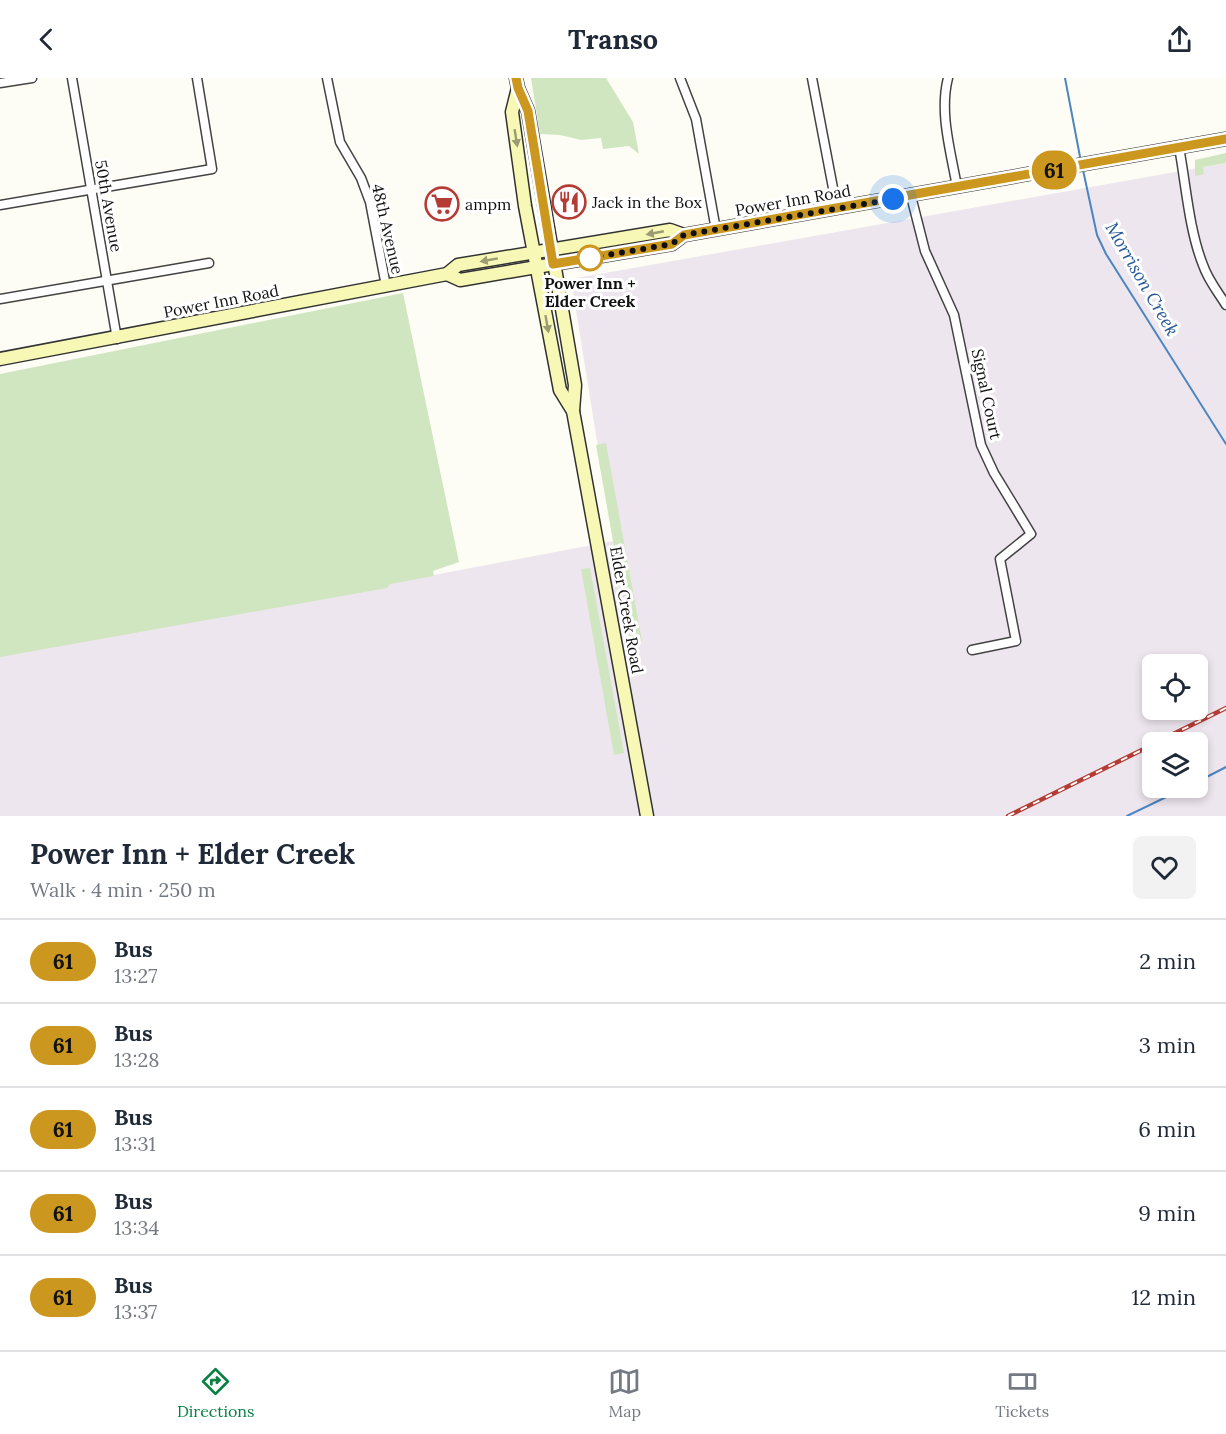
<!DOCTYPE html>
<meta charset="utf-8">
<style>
:root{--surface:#fff;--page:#f2f2f3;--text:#1f2937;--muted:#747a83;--line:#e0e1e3;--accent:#0b8043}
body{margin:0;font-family:Lora,serif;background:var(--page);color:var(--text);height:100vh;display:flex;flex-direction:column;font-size:22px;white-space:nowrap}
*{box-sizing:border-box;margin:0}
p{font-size:20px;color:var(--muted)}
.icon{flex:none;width:33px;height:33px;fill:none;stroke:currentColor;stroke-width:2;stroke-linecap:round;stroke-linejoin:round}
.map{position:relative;height:738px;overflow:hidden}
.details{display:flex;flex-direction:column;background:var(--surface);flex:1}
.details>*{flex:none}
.badge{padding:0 12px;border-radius:20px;font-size:21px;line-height:39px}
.fabs{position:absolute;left:1142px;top:576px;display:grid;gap:12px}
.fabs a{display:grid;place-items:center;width:66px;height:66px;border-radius:9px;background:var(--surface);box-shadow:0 3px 9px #0003;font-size:30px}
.you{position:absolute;width:30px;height:30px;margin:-15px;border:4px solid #fff;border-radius:50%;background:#1a73e8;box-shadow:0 0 0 9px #1a73e833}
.map>.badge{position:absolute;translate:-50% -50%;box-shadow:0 0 0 3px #fff}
.round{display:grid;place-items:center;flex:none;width:63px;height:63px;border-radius:9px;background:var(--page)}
.headline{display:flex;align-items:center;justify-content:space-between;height:102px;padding:0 30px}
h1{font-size:28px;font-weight:800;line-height:45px}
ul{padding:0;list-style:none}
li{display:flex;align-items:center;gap:18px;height:84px;padding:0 30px;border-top:2px solid var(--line)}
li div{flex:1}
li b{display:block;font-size:22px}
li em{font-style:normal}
li .badge{min-width:66px;font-weight:700;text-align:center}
header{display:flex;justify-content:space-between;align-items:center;height:78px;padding:0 30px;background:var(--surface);font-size:27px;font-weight:800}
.dock{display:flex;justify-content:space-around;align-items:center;height:84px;border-top:2px solid var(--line);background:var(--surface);font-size:16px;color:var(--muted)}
.dock a{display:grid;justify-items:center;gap:3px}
.dock .active{color:var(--accent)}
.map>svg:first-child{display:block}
</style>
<header><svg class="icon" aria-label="back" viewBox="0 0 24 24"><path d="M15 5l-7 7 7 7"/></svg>Transo<svg class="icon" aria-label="share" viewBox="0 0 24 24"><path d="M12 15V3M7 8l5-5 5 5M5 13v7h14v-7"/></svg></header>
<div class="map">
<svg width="1226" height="738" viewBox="0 0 1226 738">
<rect width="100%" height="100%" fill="#fefdf5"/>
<path fill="#eee6ee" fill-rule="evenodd" d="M 1226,85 L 1226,738 L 0,738 L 0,573 L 381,507 L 613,463 L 571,201 ZM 1152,586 L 1197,586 L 1197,632 L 1152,632 ZM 1152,664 L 1197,664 L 1197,710 L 1152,710 Z"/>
<g fill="#d0e6c0">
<path d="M 531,0 L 606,0 L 633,44 L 639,76 L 629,68 L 603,71 L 601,60 L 581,62 L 560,57 L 540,56 Z"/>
<path d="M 1226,75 L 1226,85 L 1203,89 L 1204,96 L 1195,98 L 1195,82 Z"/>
<path d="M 403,215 L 459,484 L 433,493 L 434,498 L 390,506 L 387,510 L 0,579 L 0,296 Z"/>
<path d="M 606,365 L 642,563 L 631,564 L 596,367 Z"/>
<path d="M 590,490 L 624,675 L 614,677 L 581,491 Z"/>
</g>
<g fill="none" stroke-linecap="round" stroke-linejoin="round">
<g stroke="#4b85c2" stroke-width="2">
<path d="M 1065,0 L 1081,84"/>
<path d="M 1083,92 L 1097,157 L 1106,176 L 1226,366"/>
<path d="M 1197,704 L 1226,689"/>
<path d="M 1127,738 L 1185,710"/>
</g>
<defs>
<g id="street">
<path d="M 72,0 L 117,261"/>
<path d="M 327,0 L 340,64 L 361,100 L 370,124 L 386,208"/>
<path d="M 680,0 L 696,41 L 716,152"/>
<path d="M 812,0 L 837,131"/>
<path d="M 948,0 C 939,35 951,74 957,109"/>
<path d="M 0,5 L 32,0"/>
<path d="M 1179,69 C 1186,107 1189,152 1203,187 C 1208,202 1218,214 1226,227"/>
<path d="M 911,118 L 925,173 L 954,237 L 981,367 L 994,395 L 1031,456 L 1000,481 L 1016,563 L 972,572"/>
<path d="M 0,127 L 212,91 L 197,0"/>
<path d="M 0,221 L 209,185"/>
</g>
<g id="secondary">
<path d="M 516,0 L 518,10 L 528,33 L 575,307 L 573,333 L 647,738"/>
<path d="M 518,10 L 512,34 L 525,128 L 560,312 L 573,333"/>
<path d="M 447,196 L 460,202 L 672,166 L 684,157 L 1226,61"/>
<path d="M 0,281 L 447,196 L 458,187 L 670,152 L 684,157"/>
</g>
</defs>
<use href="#street" stroke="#434343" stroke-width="11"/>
<use href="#secondary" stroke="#323232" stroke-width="15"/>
<use href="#street" stroke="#fff" stroke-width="8"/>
<use href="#secondary" stroke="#f8f8b6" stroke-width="12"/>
<defs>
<g id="rail">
<path d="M 1157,664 L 1226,630"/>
<path d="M 1008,738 L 1152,667"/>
</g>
</defs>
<use href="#rail" stroke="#b53c34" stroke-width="4.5"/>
<use href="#rail" stroke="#fff" stroke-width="2" stroke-dasharray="7" stroke-linecap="butt"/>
</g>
<defs><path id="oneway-solid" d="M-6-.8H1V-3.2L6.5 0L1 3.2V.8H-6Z" transform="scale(1.5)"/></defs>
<g fill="#9b9b74">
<use href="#oneway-solid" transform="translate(516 60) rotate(81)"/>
<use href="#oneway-solid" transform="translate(655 155) rotate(169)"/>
<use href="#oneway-solid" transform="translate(489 182) rotate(170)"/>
<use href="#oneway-solid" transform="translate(547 246) rotate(80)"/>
</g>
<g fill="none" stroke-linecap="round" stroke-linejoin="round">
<defs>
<path id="line" d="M 516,0 L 518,10 L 528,33 L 553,186 L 672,166 L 684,157 L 1226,61"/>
</defs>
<use href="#line" stroke="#fff" stroke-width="14"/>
<use href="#line" stroke="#cb971e" stroke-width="9"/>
<path stroke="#101010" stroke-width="6" stroke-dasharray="0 10.8" d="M 590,180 L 672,166 L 684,157 L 893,121"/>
</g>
<defs>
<symbol id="restaurant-ring" viewBox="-11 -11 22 22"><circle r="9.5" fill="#fff" stroke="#b53c34" stroke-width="1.5"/><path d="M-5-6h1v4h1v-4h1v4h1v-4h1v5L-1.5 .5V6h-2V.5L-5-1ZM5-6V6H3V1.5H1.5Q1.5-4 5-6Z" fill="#b53c34"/></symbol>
<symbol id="supermarket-ring" viewBox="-11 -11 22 22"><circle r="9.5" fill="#fff" stroke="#b53c34" stroke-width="1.5"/><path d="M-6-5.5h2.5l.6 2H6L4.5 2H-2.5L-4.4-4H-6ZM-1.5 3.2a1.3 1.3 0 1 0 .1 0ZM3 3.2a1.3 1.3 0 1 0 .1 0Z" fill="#b53c34"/></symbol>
</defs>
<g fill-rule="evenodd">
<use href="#restaurant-ring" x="550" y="105" width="38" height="38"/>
<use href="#supermarket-ring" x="423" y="107" width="38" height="38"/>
</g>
<circle fill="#fff" stroke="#cb971e" stroke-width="3" cx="590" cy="180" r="12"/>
<g text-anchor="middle" stroke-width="6" stroke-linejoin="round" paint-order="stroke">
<g font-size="16" fill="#101010" stroke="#fff">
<text transform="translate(793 122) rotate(-10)" y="6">Power Inn Road</text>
<text transform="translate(109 128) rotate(80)" y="6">50th Avenue</text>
<text transform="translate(388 151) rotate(77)" y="6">48th Avenue</text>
<text transform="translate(221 223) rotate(-11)" y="6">Power Inn Road</text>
<text transform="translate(987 316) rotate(78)" y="6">Signal Court</text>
<text transform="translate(627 532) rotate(80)" y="6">Elder Creek Road</text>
</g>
<g font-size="16" fill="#101010" stroke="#fff" text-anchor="start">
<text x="592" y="130">Jack in the Box</text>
<text x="465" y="132">ampm</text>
</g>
<g font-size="16" font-weight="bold" fill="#101010" stroke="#fff">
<text x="590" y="211">Power Inn +<tspan x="590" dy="18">Elder Creek</tspan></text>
</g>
<g font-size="18" font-style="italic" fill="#245898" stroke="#fff">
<text transform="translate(1142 201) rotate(60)" y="6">Morrison Creek</text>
</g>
</g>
</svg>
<div class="fabs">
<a><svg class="icon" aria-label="locate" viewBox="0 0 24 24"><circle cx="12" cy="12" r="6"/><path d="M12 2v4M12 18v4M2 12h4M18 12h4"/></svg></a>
<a><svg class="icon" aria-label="layers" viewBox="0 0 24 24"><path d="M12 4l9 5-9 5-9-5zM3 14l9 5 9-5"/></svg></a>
</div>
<div class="you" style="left:893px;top:121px"></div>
<b class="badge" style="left:1054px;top:92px;background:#cb971e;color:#111">61</b>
</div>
<section class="details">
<div class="headline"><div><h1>Power Inn + Elder Creek</h1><p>Walk · 4 min · 250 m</p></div><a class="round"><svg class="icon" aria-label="heart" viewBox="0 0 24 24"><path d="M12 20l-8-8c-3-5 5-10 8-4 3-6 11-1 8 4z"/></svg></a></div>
<ul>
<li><span class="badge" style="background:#cb971e;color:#111">61</span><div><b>Bus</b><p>13:27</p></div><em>2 min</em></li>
<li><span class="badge" style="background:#cb971e;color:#111">61</span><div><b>Bus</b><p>13:28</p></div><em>3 min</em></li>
<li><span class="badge" style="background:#cb971e;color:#111">61</span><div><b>Bus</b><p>13:31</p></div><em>6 min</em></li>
<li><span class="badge" style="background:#cb971e;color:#111">61</span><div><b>Bus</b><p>13:34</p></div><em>9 min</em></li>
<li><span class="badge" style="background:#cb971e;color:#111">61</span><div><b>Bus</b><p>13:37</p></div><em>12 min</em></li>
</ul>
</section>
<nav class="dock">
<a class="active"><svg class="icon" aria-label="directions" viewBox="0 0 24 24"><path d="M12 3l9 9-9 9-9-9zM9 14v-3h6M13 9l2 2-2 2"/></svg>Directions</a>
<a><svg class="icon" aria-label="map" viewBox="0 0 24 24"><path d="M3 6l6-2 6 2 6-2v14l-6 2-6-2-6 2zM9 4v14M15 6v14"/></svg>Map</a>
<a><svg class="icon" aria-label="tickets" viewBox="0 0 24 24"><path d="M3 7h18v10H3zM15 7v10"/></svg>Tickets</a>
</nav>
